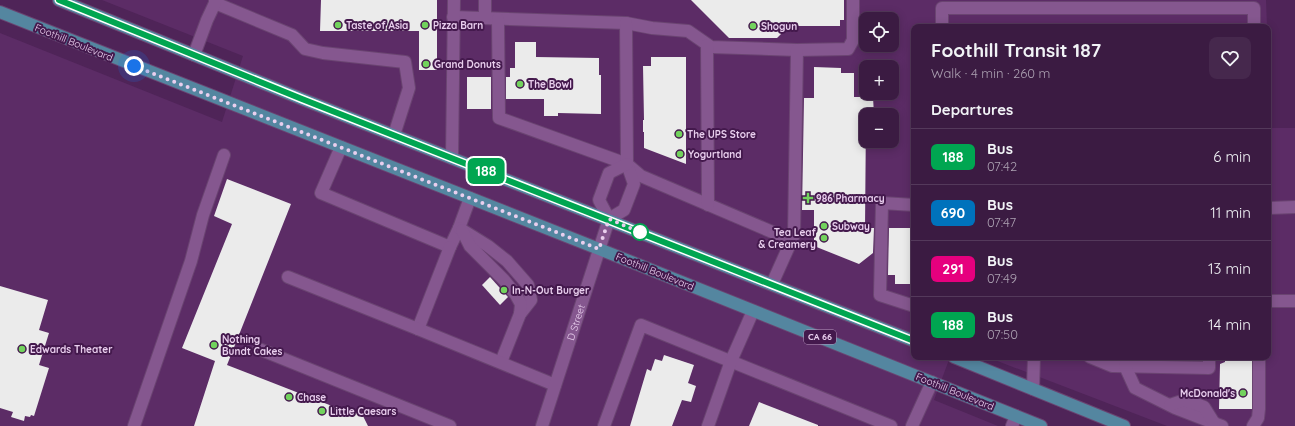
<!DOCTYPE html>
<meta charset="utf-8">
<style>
:root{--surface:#3b1b42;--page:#46284d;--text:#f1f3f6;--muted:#aca1b2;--line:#54395b}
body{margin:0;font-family:Quicksand,sans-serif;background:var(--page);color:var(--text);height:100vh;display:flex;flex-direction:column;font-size:15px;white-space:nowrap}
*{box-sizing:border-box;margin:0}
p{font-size:13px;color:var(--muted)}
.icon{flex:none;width:22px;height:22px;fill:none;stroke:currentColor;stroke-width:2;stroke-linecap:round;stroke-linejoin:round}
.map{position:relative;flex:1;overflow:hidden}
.side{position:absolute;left:911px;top:24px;width:360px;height:336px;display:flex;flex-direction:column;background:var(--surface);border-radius:8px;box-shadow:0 2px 10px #0003,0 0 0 1px var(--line)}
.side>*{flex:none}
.badge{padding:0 8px;border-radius:6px;font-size:14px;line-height:26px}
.controls{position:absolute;left:859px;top:12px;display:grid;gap:8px}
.controls a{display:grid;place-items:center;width:40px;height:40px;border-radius:8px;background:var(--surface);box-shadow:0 2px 10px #0003,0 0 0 1px var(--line);font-size:20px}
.you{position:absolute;width:20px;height:20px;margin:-10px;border:3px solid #fff;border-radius:50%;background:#1a73e8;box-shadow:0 0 0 6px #1a73e833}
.map>.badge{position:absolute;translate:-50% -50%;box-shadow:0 0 0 2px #fff}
h2{padding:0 20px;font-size:15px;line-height:36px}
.round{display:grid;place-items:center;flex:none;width:42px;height:42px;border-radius:8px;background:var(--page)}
.head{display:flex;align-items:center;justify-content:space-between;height:68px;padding:0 20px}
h1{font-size:19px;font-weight:700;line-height:30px}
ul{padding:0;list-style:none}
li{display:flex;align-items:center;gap:12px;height:56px;padding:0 20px;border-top:1px solid var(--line)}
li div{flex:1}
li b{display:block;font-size:15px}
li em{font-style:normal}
li .badge{min-width:44px;font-weight:700;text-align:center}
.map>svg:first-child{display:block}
</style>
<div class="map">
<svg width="1295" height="426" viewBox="0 0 1295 426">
<rect width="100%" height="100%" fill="#4f2458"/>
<g fill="#5c2c66" fill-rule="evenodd">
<path d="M 102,0 L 1266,0 L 1267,27 L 914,27 L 914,357 L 950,357 L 934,400 L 998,426 L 0,426 L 0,33 L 222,122 L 243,56 ZM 866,19 L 892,19 L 892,45 L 866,45 ZM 866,67 L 892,67 L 892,93 L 866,93 ZM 866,115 L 892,115 L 892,141 L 866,141 Z"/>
<path d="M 1268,42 L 1272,128 L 1295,128 L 1295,426 L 1167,426 L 987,357 L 1268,357 Z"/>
</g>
<g fill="#ebebeb">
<path d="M 321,0 L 437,0 L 437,70 L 419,70 L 419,31 L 320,31 Z"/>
<path d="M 691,0 L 844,0 L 844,20 L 840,20 L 840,26 L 789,26 L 777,38 L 729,38 Z"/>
<path d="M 515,42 L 536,42 L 536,57 L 599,58 L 599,75 L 601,75 L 601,114 L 558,113 L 558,116 L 544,116 L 544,99 L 506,99 L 506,77 L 510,77 L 510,68 L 515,68 Z"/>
<path d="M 651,57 L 686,57 L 686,164 L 644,148 L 644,132 L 643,132 L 643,120 L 644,120 L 643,66 L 651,66 Z"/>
<path d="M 814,67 L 841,68 L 841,73 L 854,73 L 854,97 L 873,97 L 874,115 L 866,115 L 865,228 L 874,228 L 873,253 L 859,264 L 814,246 L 814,210 L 802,210 L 804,98 L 814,98 Z"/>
<rect x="467" y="77" width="24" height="32"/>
<path d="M 227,179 L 291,204 L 227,365 L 350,413 L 351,410 L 362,414 L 368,426 L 194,426 L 215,361 L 182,348 L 232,224 L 214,216 Z"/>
<path d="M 889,228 L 914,228 L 914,284 L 895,284 L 895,275 L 888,275 Z"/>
<path d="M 490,277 L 508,297 L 500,305 L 482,285 Z"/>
<path d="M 0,286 L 48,300 L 39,330 L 49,333 L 39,365 L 49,368 L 34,416 L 31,415 L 30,417 L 25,416 L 24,421 L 11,417 L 13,412 L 0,408 Z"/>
<path d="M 664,355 L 694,365 L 688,383 L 696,386 L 691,402 L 682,400 L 672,426 L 630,426 L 647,369 L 651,371 L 655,359 L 662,361 Z"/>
<path d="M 1225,357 L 1252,357 L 1252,409 L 1219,409 L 1220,364 L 1225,362 Z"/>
<path d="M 759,402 L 818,425 L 818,426 L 749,426 Z"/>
</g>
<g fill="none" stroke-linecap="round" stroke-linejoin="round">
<defs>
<g id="minor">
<path d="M 215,3 L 292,35 L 305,49 L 323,53 L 405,62 L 409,88 L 394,135"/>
<path d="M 453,17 L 626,23 L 652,28 L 688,31 L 711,47 L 797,50 L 848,49 L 853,40 L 853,0"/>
<path d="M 485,18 L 485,0"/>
<path d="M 498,19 L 499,118 L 627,164 L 641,176 L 791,240"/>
<path d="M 942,27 L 942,8 L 1254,8 L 1254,27"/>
<path d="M 707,45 L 708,205"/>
<path d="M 194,55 L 207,20 L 215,3 L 215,0"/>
<path d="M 341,147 L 321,193 L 450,247 L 459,228 L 470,198"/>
<path d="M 452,158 L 454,0"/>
<path d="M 914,205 L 882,203 L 880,295 L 914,306"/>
<path d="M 1268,208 L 1295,207"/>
<path d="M 609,219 L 624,210 L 634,184 L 627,164 L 626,23"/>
<path d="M 609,219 L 599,200 L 609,173 L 627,164"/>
<path d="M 459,228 L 488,246 L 507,261 L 528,285 L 531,300 L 520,314 L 501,362"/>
<path d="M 462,230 L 470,246 L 504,280 L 516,295 L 521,304 L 520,314"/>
<path d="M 450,247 L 418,329 L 555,385"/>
<path d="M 288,277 L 418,329"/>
<path d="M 772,284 L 794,235 L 797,50"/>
<path d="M 1268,301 L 1295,301"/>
<path d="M 259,349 L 450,426"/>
<path d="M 1090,357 L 1112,366 L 1209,368 L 1209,357"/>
<path d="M 1125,366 L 1135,388 L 1175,408 L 1222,426"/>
<path d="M 1033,389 L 1034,357"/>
<path d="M 1170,405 L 1185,400 L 1204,407 L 1214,423"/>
<path d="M 134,426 L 191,261 L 203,215 L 224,155"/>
<path id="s1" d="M 542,426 L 609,219"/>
<path d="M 604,426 L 641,325 L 891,426"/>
<path d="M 708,426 L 731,361 L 753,311"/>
<path d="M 912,426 L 932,382"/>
<path d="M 1012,426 L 1016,416"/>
<path d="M 1253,426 L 1258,418 L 1259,409 L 1259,357"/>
</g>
<g id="major">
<path d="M 59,0 L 302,99 L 914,341"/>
<path d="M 0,12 L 599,249 L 1041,426"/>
<path d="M 954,357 L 1124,426"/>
</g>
</defs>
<use href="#minor" stroke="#6a4471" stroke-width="14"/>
<use href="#major" stroke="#6a4471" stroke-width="14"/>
<use href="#minor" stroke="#85578f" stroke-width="12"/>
<use href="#major" stroke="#5486a0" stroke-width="12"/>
</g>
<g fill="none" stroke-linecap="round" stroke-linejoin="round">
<defs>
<path id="line" d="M 59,0 L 302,99 L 914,341"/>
</defs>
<use href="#line" stroke="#fff" stroke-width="9"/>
<use href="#line" stroke="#00a651" stroke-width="6"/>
<path stroke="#e9cfee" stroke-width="4" stroke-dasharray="0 7.2" d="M 134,66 L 599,249 L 609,219 L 640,232"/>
</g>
<g fill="#72d25d" stroke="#44194d" stroke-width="1.5">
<circle cx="338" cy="25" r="4"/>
<circle cx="425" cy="25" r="4"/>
<circle cx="753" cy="26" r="4"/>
<circle cx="426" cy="64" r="4"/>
<circle cx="520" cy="84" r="4"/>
<circle cx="679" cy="134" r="4"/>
<circle cx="680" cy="154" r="4"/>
<path d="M806 192h4v4h4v4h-4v4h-4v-4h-4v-4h4z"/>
<circle cx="824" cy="226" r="4"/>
<circle cx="824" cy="238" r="4"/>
<circle cx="504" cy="290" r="4"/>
<circle cx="214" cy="345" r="4"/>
<circle cx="22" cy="349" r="4"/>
<circle cx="1243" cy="393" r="4"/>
<circle cx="289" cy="397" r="4"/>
<circle cx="322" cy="411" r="4"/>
</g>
<circle fill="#fff" stroke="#00a651" stroke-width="2" cx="640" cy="232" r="8"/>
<g text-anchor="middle" stroke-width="4" stroke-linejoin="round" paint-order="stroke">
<rect fill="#44194d" stroke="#b898be" stroke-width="1" x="804" y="330" width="32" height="14" rx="3"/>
<g font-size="9" font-weight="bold" fill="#e9cfee">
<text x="820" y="340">CA 66</text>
</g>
<g font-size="10" font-weight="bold" fill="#e9cfee" stroke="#44194d" text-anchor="start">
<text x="346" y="29">Taste of Asia</text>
<text x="433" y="29">Pizza Barn</text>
<text x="761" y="30">Shogun</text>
<text x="434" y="68">Grand Donuts</text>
<text x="528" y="88">The Bowl</text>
<text x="687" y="138">The UPS Store</text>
<text x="688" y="158">Yogurtland</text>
<text x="816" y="202">986 Pharmacy</text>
<text x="832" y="230">Subway</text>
<text x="816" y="236" text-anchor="end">Tea Leaf<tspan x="816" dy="12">&amp; Creamery</tspan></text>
<text x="512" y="294">In-N-Out Burger</text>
<text x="222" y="343">Nothing<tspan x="222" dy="12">Bundt Cakes</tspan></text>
<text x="30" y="353">Edwards Theater</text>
<text x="1235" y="397" text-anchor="end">McDonald's</text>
<text x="297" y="401">Chase</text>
<text x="330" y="415">Little Caesars</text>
</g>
<g font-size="10" fill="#e9cfee" stroke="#44194d">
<text transform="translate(74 42) rotate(22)" y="4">Foothill Boulevard</text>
<text transform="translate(655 271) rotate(22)" y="4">Foothill Boulevard</text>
<text dy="4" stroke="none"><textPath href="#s1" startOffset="109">D Street</textPath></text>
<text transform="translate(955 391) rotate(22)" y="4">Foothill Boulevard</text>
</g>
</g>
</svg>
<div class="controls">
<a><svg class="icon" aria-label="locate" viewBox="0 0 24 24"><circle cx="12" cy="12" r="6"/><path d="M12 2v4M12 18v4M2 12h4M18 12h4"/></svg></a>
<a>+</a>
<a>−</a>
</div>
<div class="you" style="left:134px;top:66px"></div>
<b class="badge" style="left:486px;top:171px;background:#00a651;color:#fff">188</b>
<section class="side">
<div class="head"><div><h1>Foothill Transit 187</h1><p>Walk · 4 min · 260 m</p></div><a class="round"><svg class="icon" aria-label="heart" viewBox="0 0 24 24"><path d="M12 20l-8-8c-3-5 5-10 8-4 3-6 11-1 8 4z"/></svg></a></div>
<h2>Departures</h2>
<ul>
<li><span class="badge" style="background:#00a651;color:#fff">188</span><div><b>Bus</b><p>07:42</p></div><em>6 min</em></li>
<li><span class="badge" style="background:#0072bc;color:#fff">690</span><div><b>Bus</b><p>07:47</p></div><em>11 min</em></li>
<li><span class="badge" style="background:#e6007e;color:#fff">291</span><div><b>Bus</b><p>07:49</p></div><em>13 min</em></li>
<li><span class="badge" style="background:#00a651;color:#fff">188</span><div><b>Bus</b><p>07:50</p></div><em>14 min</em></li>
</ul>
</section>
</div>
